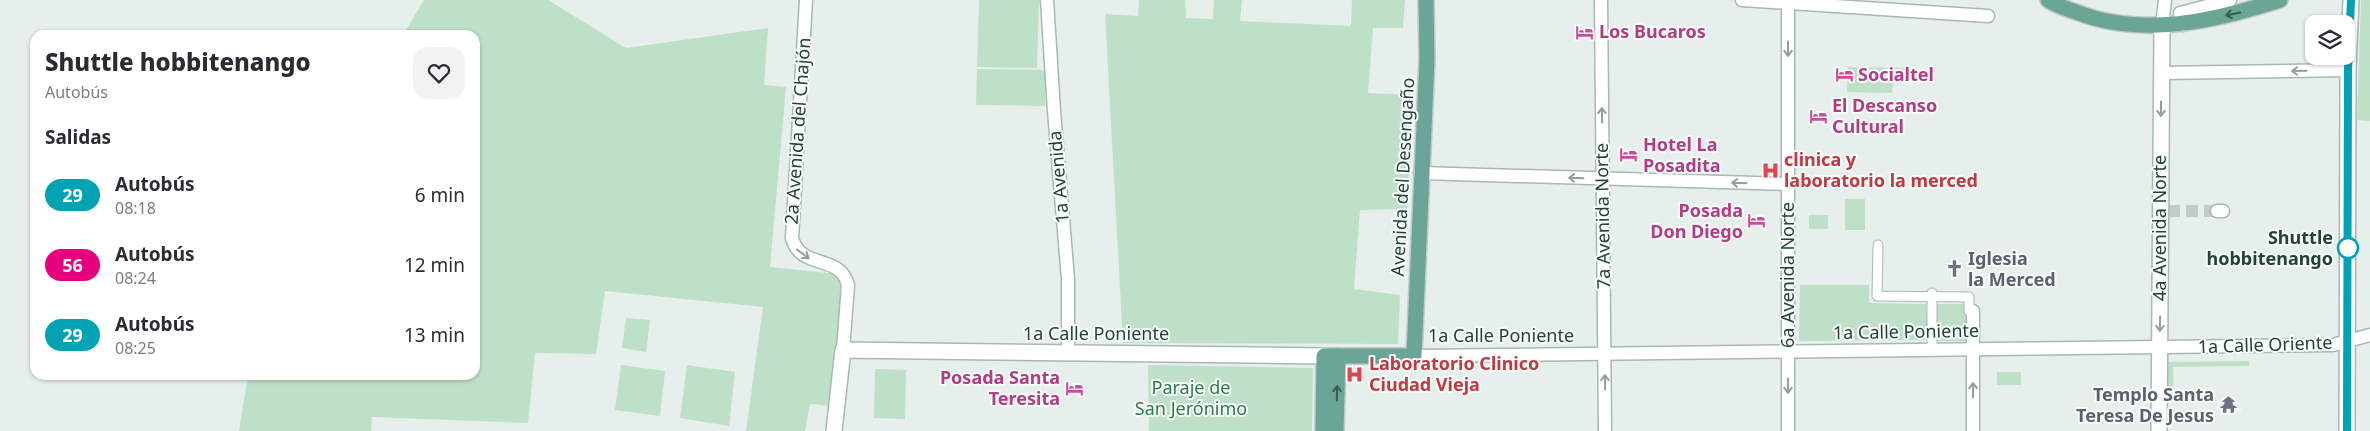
<!DOCTYPE html>
<html lang="es">
<meta charset="utf-8">
<style>
:root{--surface:#fff;--page:#f2f2f3;--text:#2b2b33;--muted:#7c7c81}
body{margin:0;font-family:"Noto Sans",sans-serif;background:var(--page);color:var(--text);height:100vh;display:flex;flex-direction:column;font-size:19px;white-space:nowrap}
*{box-sizing:border-box;margin:0}
p{font-size:16px;color:var(--muted)}
.icon{flex:none;width:28px;height:28px;fill:none;stroke:currentColor;stroke-width:2;stroke-linecap:round;stroke-linejoin:round}
.map{position:relative;flex:1;overflow:hidden}
.panel{position:absolute;left:30px;top:30px;width:450px;height:350px;display:flex;flex-direction:column;background:var(--surface);border-radius:15px;box-shadow:0 1px 4px #0004}
.panel>*{flex:none}
.badge{padding:0 10px;border-radius:16px;font-size:18px;line-height:32px}
.controls{position:absolute;left:2305px;top:15px;display:grid;gap:10px}
.controls a{display:grid;place-items:center;width:50px;height:50px;border-radius:10px;background:var(--surface);box-shadow:0 1px 4px #0004;font-size:25px}
.map>.badge{position:absolute;translate:-50% -50%;box-shadow:0 0 0 2px #fff}
h2{padding:0 15px;font-size:19px;line-height:45px}
.round{display:grid;place-items:center;flex:none;width:52px;height:52px;border-radius:15px;background:var(--page)}
.summary{display:flex;align-items:center;justify-content:space-between;height:85px;padding:0 15px}
h1{font-size:24px;font-weight:800;line-height:38px}
ul{padding:0;list-style:none}
li{display:flex;align-items:center;gap:15px;height:70px;padding:0 15px}
li div{flex:1}
li b{display:block;font-size:19px}
li em{font-style:normal}
li .badge{min-width:55px;font-weight:700;text-align:center}
.map>svg:first-child{display:block}
</style>
<div class="map">
<svg width="2370" height="431" viewBox="0 0 2370 431">
<rect width="100%" height="100%" fill="#e6efeb"/>
<g fill="#bfe0c8">
<path d="M 424,0 L 548,0 L 626,48 L 768,28 L 764,85 L 786,87 L 770,267 L 837,274 L 843,284 L 831,406 L 810,404 L 805,431 L 746,431 L 763,307 L 605,291 L 596,354 L 535,353 L 528,423 L 372,417 L 371,431 L 239,431 L 248,375 L 475,375 L 475,35 L 403,35 Z"/>
<path d="M 979,0 L 1039,0 L 1037,68 L 977,67 Z"/>
<path d="M 1139,0 L 1185,0 L 1186,18 L 1213,19 L 1214,0 L 1242,0 L 1240,21 L 1351,26 L 1352,0 L 1405,0 L 1403,28 L 1373,28 L 1368,93 L 1413,95 L 1407,209 L 1360,210 L 1354,289 L 1400,295 L 1398,344 L 1123,343 L 1105,14 L 1138,16 Z"/>
<path d="M 2361,0 L 2370,0 L 2370,121 L 2357,120 Z"/>
<path d="M 1848,67 L 1917,68 L 1917,79 L 1893,78 L 1892,93 L 1847,92 Z"/>
<path d="M 977,69 L 1046,70 L 1045,106 L 976,105 Z"/>
<rect x="1845" y="199" width="20" height="31"/>
<rect x="1809" y="215" width="19" height="14"/>
<path d="M 1800,285 L 1869,285 L 1869,303 L 1926,304 L 1928,340 L 1799,341 Z"/>
<rect x="1936" y="304" width="31" height="37"/>
<path d="M 626,318 L 650,320 L 646,352 L 622,348 Z"/>
<path d="M 2249,361 L 2249,366 L 2173,367 L 2174,401 L 2166,401 L 2166,362 Z"/>
<path d="M 621,365 L 665,371 L 660,416 L 615,410 Z"/>
<path d="M 687,365 L 735,372 L 729,426 L 680,418 Z"/>
<path d="M 1148,365 L 1313,368 L 1312,431 L 1149,431 Z"/>
<path d="M 875,369 L 906,370 L 905,419 L 874,418 Z"/>
<rect x="1997" y="372" width="24" height="13"/>
</g>
<g fill="none" stroke-linecap="round" stroke-linejoin="round">
<path stroke="#bfccc8" stroke-width="12" stroke-dasharray="12 6" stroke-linecap="butt" d="M 2168,211 L 2217,211"/>
<defs>
<g id="pedestrian">
<path d="M 1878,245 L 1877,296 L 1969,297 L 1969,311 L 1973,311"/>
<path d="M 1932,293 L 1932,350"/>
</g>
<g id="minor">
<path d="M 806,0 L 792,238 C 801,271 840,253 848,285 L 843,350"/>
<path d="M 1047,0 L 1054,111 L 1068,279 L 1068,353"/>
<path d="M 1601,0 L 1605,431"/>
<path d="M 1742,0 L 1988,16"/>
<path d="M 2183,25 L 2180,13 L 2230,0"/>
<path d="M 2162,26 L 2165,0"/>
<path d="M 2161,73 L 2348,70"/>
<path d="M 1420,173 L 1787,184"/>
<path d="M 2217,211 L 2223,211"/>
<path d="M 1414,356 L 2333,345 L 2370,335"/>
<path d="M 1788,431 L 1788,0"/>
<path d="M 1973,431 L 1973,311"/>
</g>
<g id="tertiary">
<path d="M 834,431 L 843,350 L 1324,356"/>
<path d="M 2159,431 L 2162,26"/>
<path d="M 2347,431 L 2348,70 L 2351,0"/>
</g>
<g id="primary">
<path d="M 2048,0 C 2057,6 2067,9 2076,12 C 2142,38 2215,21 2280,0"/>
<path d="M 1323,431 L 1324,356 L 1414,356 L 1427,59 L 1426,0"/>
<path d="M 1336,431 L 1338,356"/>
</g>
</defs>
<use href="#pedestrian" stroke="#a8b8b2" stroke-width="11"/>
<use href="#minor" stroke="#a8b8b2" stroke-width="15"/>
<use href="#tertiary" stroke="#a8b8b2" stroke-width="18"/>
<use href="#primary" stroke="#c2cac8" stroke-width="18"/>
<use href="#pedestrian" stroke="#fff" stroke-width="9"/>
<use href="#minor" stroke="#fff" stroke-width="12"/>
<use href="#tertiary" stroke="#fff" stroke-width="15"/>
<use href="#primary" stroke="#6aa596" stroke-width="15"/>
</g>
<defs><path id="oneway-shaft" d="M-6 0H5M1.5-3L5.5 0L1.5 3" fill="none" stroke-width="1.6" stroke-linecap="round" stroke-linejoin="round" transform="scale(1.25)"/></defs>
<g stroke="#365b51">
<use href="#oneway-shaft" transform="translate(2233 14) rotate(168)"/>
<use href="#oneway-shaft" transform="translate(1337 393) rotate(-89)"/>
</g>
<g stroke="#92a09c">
<use href="#oneway-shaft" transform="translate(1788 49) rotate(90)"/>
<use href="#oneway-shaft" transform="translate(2299 71) rotate(179)"/>
<use href="#oneway-shaft" transform="translate(2161 109) rotate(90)"/>
<use href="#oneway-shaft" transform="translate(1602 115) rotate(-91)"/>
<use href="#oneway-shaft" transform="translate(1576 178) rotate(-178)"/>
<use href="#oneway-shaft" transform="translate(1739 183) rotate(-178)"/>
<use href="#oneway-shaft" transform="translate(803 254) rotate(37)"/>
<use href="#oneway-shaft" transform="translate(2160 324) rotate(91)"/>
<use href="#oneway-shaft" transform="translate(1605 382) rotate(-91)"/>
<use href="#oneway-shaft" transform="translate(1788 386) rotate(90)"/>
<use href="#oneway-shaft" transform="translate(1973 390) rotate(-90)"/>
</g>
<g fill="none" stroke-linecap="round" stroke-linejoin="round">
<defs>
<path id="line" d="M 2347,431 L 2348,70 L 2351,0"/>
</defs>
<use href="#line" stroke="#fff" stroke-width="11"/>
<use href="#line" stroke="#00a3b4" stroke-width="8"/>
</g>
<defs>
<symbol id="hotel-bare" viewBox="-9 -9 18 18"><path d="M-6-4.5h1.5V1H6V5H4.5V3h-9V5H-6ZM-4 0a1.8 1.8 0 1 1 3.6 0ZM.5 0V-2.5h3Q6-2.5 6 0Z" fill="#d1479c" stroke="#f7fbf9" stroke-width="2.5" paint-order="stroke"/></symbol>
<symbol id="hospital-bare" viewBox="-9 -9 18 18"><path d="M-5-5h3v3.5h4V-5h3V5h-3V1.5h-4V5h-3Z" fill="#e0444e" stroke="#f7fbf9" stroke-width="2.5" paint-order="stroke"/></symbol>
<symbol id="church-bare" viewBox="-9 -9 18 18"><path d="M-1.2-6h2.4v3.5h3.3v2.4h-3.3V6h-2.4V-.1h-3.3v-2.4h3.3Z" fill="#6b7280" stroke="#f7fbf9" stroke-width="2.5" paint-order="stroke"/></symbol>
<symbol id="temple-bare" viewBox="-9 -9 18 18"><path d="M0-6L5-2H3V0L6.5 2.5H4V6H1.5V3h-3V6H-4V2.5H-6.5L-3 0V-2H-5Z" fill="#6b7280" stroke="#f7fbf9" stroke-width="2.5" paint-order="stroke"/></symbol>
</defs>
<g fill-rule="evenodd">
<use href="#hotel-bare" x="1572" y="20" width="25" height="25"/>
<use href="#hotel-bare" x="1832" y="62" width="25" height="25"/>
<use href="#hotel-bare" x="1806" y="104" width="25" height="25"/>
<use href="#hotel-bare" x="1616" y="142" width="25" height="25"/>
<use href="#hospital-bare" x="1758" y="158" width="25" height="25"/>
<use href="#hotel-bare" x="1744" y="208" width="25" height="25"/>
<use href="#church-bare" x="1942" y="256" width="25" height="25"/>
<use href="#hospital-bare" x="1342" y="362" width="25" height="25"/>
<use href="#hotel-bare" x="1062" y="376" width="25" height="25"/>
<use href="#temple-bare" x="2216" y="392" width="25" height="25"/>
</g>
<circle fill="#fff" stroke="#00a3b4" stroke-width="2.5" cx="2348" cy="248" r="10"/>
<g text-anchor="middle" stroke-width="4" stroke-linejoin="round" paint-order="stroke">
<g font-size="18" font-weight="bold" fill="#b23c85" stroke="#f7fbf9" text-anchor="start">
<text x="1599" y="38">Los Bucaros</text>
<text x="1858" y="81">Socialtel</text>
<text x="1832" y="112">El Descanso<tspan x="1832" dy="21">Cultural</tspan></text>
<text x="1643" y="151">Hotel La<tspan x="1643" dy="21">Posadita</tspan></text>
<text x="1743" y="217" text-anchor="end">Posada<tspan x="1743" dy="21">Don Diego</tspan></text>
<text x="1060" y="384" text-anchor="end">Posada Santa<tspan x="1060" dy="21">Teresita</tspan></text>
</g>
<g font-size="18" fill="#24423a" stroke="#f7fbf9">
<text transform="translate(798 131) rotate(-86)" y="6">2a Avenida del Chajón</text>
<text transform="translate(1059 177) rotate(-95)" y="6">1a Avenida</text>
<text transform="translate(1403 177) rotate(-87)" y="6">Avenida del Desengaño</text>
<text transform="translate(1603 216) rotate(-91)" y="6">7a Avenida Norte</text>
<text transform="translate(2160 228) rotate(-90)" y="6">4a Avenida Norte</text>
<text transform="translate(1788 275) rotate(-90)" y="6">6a Avenida Norte</text>
<text transform="translate(1906 332) rotate(-1)" y="6">1a Calle Poniente</text>
<text x="1096" y="340">1a Calle Poniente</text>
<text x="1501" y="342">1a Calle Poniente</text>
<text transform="translate(2265 345) rotate(-2)" y="6">1a Calle Oriente</text>
</g>
<g font-size="18" font-weight="bold" fill="#be3a42" stroke="#f7fbf9" text-anchor="start">
<text x="1784" y="166">clinica y<tspan x="1784" dy="21">laboratorio la merced</tspan></text>
<text x="1369" y="370">Laboratorio Clinico<tspan x="1369" dy="21">Ciudad Vieja</tspan></text>
</g>
<g font-size="18" font-weight="bold" fill="#24423a" stroke="#f7fbf9" text-anchor="end">
<text x="2333" y="244">Shuttle<tspan x="2333" dy="21">hobbitenango</tspan></text>
</g>
<g font-size="18" font-weight="bold" fill="#5b616d" stroke="#f7fbf9" text-anchor="start">
<text x="1968" y="265">Iglesia<tspan x="1968" dy="21">la Merced</tspan></text>
<text x="2214" y="401" text-anchor="end">Templo Santa<tspan x="2214" dy="21">Teresa De Jesus</tspan></text>
</g>
<g font-size="18" fill="#2d7a4b" stroke="#f7fbf9">
<text x="1191" y="394">Paraje de<tspan x="1191" dy="21">San Jerónimo</tspan></text>
</g>
</g>
</svg>
<div class="controls">
<a><svg class="icon" aria-label="layers" viewBox="0 0 24 24"><path d="M12 4l9 5-9 5-9-5zM3 14l9 5 9-5"/></svg></a>
</div>
<section class="panel">
<div class="summary"><div><h1>Shuttle hobbitenango</h1><p>Autobús</p></div><a class="round"><svg class="icon" aria-label="heart" viewBox="0 0 24 24"><path d="M12 20l-8-8c-3-5 5-10 8-4 3-6 11-1 8 4z"/></svg></a></div>
<h2>Salidas</h2>
<ul>
<li><span class="badge" style="background:#00a3b4;color:#fff">29</span><div><b>Autobús</b><p>08:18</p></div><em>6 min</em></li>
<li><span class="badge" style="background:#e6007e;color:#fff">56</span><div><b>Autobús</b><p>08:24</p></div><em>12 min</em></li>
<li><span class="badge" style="background:#00a3b4;color:#fff">29</span><div><b>Autobús</b><p>08:25</p></div><em>13 min</em></li>
</ul>
</section>
</div>
